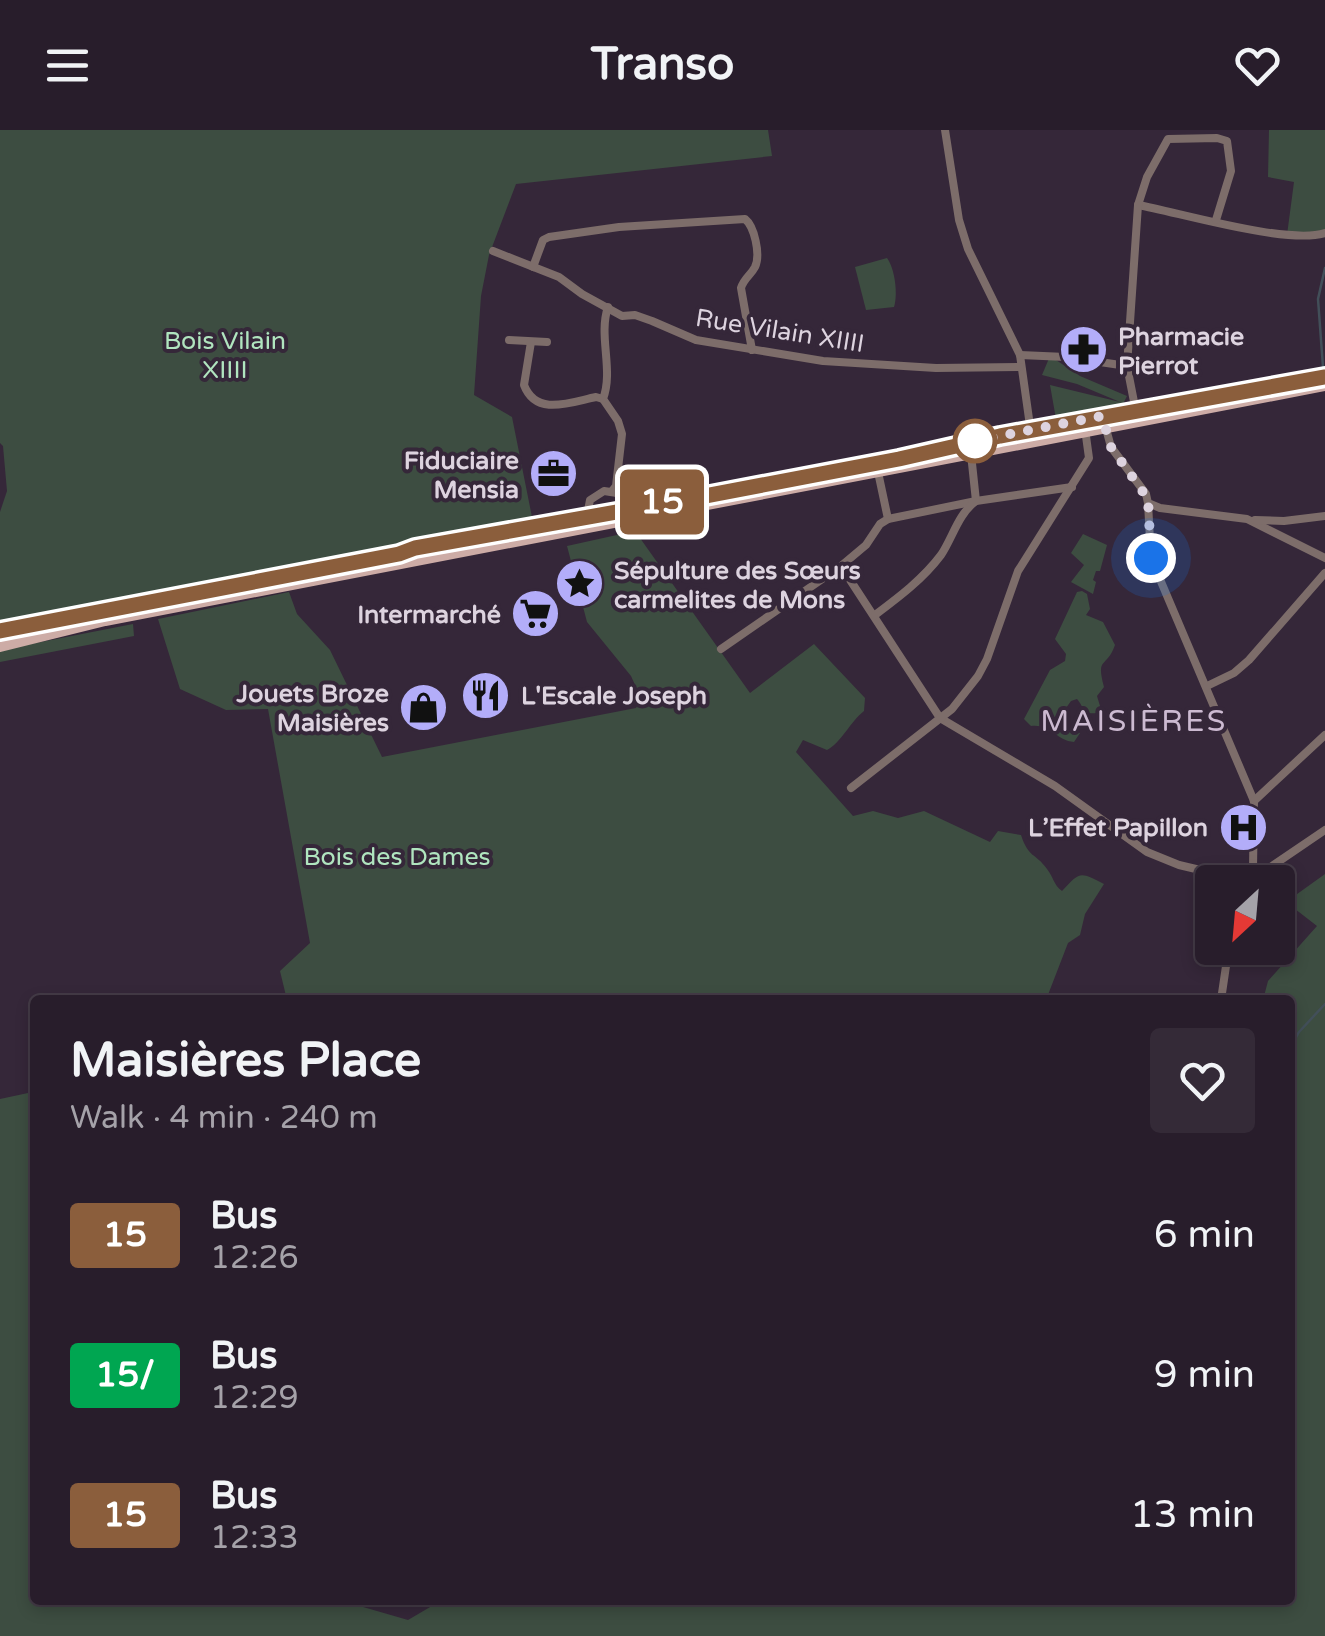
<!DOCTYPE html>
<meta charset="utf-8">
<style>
:root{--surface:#281d2b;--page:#342a37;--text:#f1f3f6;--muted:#a5a2a9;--line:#443b47}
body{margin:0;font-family:"Varela Round",sans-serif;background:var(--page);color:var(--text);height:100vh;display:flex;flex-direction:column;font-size:38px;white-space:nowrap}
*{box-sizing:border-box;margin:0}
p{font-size:32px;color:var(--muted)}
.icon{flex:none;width:55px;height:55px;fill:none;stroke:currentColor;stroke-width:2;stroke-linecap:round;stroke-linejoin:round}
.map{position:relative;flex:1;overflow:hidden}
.details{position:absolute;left:30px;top:865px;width:1265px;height:610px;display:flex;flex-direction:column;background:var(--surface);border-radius:10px;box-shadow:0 5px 15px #0003,0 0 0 2px var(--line)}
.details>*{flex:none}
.badge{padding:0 20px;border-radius:8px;font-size:35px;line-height:65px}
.needle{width:65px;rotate:206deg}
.buttons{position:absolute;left:1195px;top:735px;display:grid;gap:20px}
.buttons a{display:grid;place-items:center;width:100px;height:100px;border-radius:10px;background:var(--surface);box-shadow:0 5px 15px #0003,0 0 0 2px var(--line);font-size:50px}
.you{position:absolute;width:50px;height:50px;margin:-25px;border:8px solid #fff;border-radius:50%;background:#1a73e8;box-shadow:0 0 0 15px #1a73e833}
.map>.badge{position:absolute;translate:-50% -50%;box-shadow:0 0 0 5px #fff}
.round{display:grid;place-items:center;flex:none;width:105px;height:105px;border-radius:10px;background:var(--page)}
.overview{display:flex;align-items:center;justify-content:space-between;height:170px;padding:0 40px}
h1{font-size:48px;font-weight:700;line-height:75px}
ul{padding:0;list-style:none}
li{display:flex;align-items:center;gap:30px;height:140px;padding:0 40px}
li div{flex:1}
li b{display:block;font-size:38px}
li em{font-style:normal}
li .badge{min-width:110px;font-weight:700;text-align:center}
header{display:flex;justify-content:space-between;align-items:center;height:130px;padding:0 40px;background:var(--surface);font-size:45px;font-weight:700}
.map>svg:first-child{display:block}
</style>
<header><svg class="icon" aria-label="menu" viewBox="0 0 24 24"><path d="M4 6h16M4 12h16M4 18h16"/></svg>Transo<svg class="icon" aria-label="heart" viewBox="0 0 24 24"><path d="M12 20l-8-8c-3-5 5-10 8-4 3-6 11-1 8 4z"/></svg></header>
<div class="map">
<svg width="1325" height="1506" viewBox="0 0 1325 1506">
<rect width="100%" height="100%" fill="#352739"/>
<g fill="#3d4d41">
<path d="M 0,0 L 768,0 L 772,26 L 516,54 L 489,125 L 481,166 L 474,265 L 512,287 L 533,392 L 0,493 L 0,382 L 7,361 L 3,316 L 0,313 Z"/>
<path d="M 1269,0 L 1325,0 L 1325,103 L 1287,105 L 1294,52 L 1268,47 Z"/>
<path d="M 887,128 C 895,139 898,164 894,177 L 866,180 L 855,137 Z"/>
<path d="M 1050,226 L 1080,246 L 1127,266 L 1123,274 L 1129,276 L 1056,289 L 1050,255 L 1120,272 L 1077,254 L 1042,245 Z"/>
<path d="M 635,401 L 750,563 L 814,514 L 865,568 L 864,581 C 850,592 841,613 827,620 L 803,610 L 796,622 L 853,686 L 873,681 L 898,688 L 924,681 L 990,712 L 998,701 L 1021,705 C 1029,729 1035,722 1047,739 C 1054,748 1053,754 1062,761 C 1080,742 1079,741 1104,754 L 1085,784 L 1080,805 L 1068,813 L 1046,870 L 287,870 L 280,841 L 310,813 L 268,579 L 226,580 L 180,559 L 158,489 L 289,462 L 297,484 L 330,520 L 382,627 L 636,578 L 641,568 L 631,546 L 587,492 L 567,416 Z"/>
<path d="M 1083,404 L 1107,415 L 1100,441 L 1096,441 L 1093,450 L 1096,452 L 1093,464 L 1071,452 L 1084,435 L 1071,423 Z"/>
<path d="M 1082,461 L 1087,464 L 1090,479 L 1086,485 L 1103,492 L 1115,515 C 1106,540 1096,525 1104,557 L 1097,566 L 1100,576 L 1097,583 C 1081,585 1085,578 1077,569 L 1071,571 L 1061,585 L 1066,598 L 1080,603 L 1074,612 C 1056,611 1053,594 1031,596 L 1024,589 L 1050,540 L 1065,531 L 1066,524 L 1055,509 L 1077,462 Z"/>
<path d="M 133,494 L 134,506 L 0,532 L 0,520 Z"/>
<path d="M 1325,744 L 1325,1506 L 0,1506 L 0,969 L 28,963 L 35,965 L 35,1470 L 339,1470 L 408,1490 L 442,1470 L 1290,1470 L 1290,870 L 1263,870 L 1268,851 L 1317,796 L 1286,772 Z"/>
</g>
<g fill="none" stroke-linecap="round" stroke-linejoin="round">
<g stroke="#424f59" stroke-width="2.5">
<path d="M 1323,237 L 1318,169 L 1325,138"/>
<path d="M 1290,918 L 1299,902 L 1325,874"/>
</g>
<g stroke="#7d6d6a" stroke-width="8">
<path d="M 945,0 L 959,90 L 968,119 L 1020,225 L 1031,303"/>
<path d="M 1138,75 C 1181,83 1288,115 1325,103"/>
<path d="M 493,121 L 559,147 L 582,164 L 622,186 L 635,185 L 652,191 L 696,210 L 823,231 L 936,238 L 1020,237"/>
<path d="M 533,137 L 543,110 L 549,107 L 619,97 L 745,89 C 754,96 761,124 755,137 C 751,145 744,148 741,158 L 752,220"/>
<path d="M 608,177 C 598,206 614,240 603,269 L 618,291 L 622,304 L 616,356 L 612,361"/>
<path d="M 509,210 L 547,212"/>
<path d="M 531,212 L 524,255 C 536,287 571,272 596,267 L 603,269"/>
<path d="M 1020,225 L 1066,227 L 1127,236"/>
<path d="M 1136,282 L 1127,236 L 1138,75 L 1147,47 L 1168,9 L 1217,8 L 1227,11 L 1231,41 L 1216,90"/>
<path d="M 1105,295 L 1111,317 L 1146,364 L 1148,373 L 1160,378 L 1247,389 L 1325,428"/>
<path d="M 1148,373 L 1151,428 L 1254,671 L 1253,739 L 1250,751"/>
<path d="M 587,386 L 590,370 L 604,361 L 617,363 L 628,380"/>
<path d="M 888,389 L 976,371 L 1072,357"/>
<path d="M 1255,390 L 1284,391 L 1325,386"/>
<path d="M 841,436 L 940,588 L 1055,656 L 1147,722 L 1179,735 L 1251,752"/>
<path d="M 875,485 C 899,467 923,449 941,425 C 953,407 958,384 976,371 L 971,324"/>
<path d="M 721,519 L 841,436 L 866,415 L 880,394 L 888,389 L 878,342"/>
<path d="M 1207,556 L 1234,543 L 1249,530 L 1325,443"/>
<path d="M 851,658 L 952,579 L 978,546 L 987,529 L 1018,441 L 1089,328 L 1085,299"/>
<path d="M 1254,671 L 1325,605"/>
<path d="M 1250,751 L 1325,700"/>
<path d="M 1221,870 L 1226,836 L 1238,818"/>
</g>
<g stroke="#cdaca6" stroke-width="12">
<path d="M 891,331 L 999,306 L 1190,273"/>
<path d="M 0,501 L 399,424 L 415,418 L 783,351"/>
<path d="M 0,516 L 105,490 L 1325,255"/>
</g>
</g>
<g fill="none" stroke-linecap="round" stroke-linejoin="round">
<defs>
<path id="line" d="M 0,501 L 399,424 L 415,418 L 684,370 L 899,329 L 1000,306 L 1325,247"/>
</defs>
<use href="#line" stroke="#fff" stroke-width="22"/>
<use href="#line" stroke="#8b5e3c" stroke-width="15"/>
<path stroke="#ddd3df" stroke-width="10" stroke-dasharray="0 18" d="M 975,311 L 1102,286 L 1111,317 L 1148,369 L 1151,428"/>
</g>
<defs>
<symbol id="pharmacy-disc" viewBox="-11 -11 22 22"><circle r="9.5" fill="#b3adf9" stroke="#352739"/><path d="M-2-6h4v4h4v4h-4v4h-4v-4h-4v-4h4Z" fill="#111"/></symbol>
<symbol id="office-disc" viewBox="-11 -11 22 22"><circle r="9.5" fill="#b3adf9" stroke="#352739"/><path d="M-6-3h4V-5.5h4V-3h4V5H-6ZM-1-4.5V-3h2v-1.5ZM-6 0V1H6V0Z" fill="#111"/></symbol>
<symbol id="sight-disc" viewBox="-11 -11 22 22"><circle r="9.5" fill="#b3adf9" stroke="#352739"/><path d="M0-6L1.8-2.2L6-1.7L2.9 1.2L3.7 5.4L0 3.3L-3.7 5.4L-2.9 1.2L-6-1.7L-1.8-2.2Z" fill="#111"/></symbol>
<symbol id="supermarket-disc" viewBox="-11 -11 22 22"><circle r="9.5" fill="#b3adf9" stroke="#352739"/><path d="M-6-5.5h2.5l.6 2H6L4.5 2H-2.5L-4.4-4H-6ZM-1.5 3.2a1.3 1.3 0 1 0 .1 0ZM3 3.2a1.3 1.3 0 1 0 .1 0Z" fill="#111"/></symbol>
<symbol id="restaurant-disc" viewBox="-11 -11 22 22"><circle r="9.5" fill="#b3adf9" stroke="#352739"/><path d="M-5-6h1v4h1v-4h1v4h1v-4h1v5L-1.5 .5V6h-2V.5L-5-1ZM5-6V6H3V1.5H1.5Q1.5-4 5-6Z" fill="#111"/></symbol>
<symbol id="shop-disc" viewBox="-11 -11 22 22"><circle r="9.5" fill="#b3adf9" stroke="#352739"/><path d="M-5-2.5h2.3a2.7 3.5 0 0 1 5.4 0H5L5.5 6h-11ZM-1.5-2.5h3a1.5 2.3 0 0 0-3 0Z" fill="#111"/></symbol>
<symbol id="hospital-disc" viewBox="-11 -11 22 22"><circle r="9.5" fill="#b3adf9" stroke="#352739"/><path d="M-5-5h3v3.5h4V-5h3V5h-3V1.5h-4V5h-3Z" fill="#111"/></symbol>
</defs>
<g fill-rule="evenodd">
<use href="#pharmacy-disc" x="1056" y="192" width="55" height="55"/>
<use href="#office-disc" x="526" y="316" width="55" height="55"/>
<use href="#sight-disc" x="552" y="426" width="55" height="55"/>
<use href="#supermarket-disc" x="508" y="456" width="55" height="55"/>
<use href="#restaurant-disc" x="458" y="538" width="55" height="55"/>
<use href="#shop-disc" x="396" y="550" width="55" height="55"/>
<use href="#hospital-disc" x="1216" y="670" width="55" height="55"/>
</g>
<circle fill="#fff" stroke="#8b5e3c" stroke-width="5" cx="975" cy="311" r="20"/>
<g text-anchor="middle" stroke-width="8" stroke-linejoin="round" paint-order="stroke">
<g font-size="25" fill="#ddd3df" stroke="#352739">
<text transform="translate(780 200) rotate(9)" y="9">Rue Vilain XIIII</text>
</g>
<g font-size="25" font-weight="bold" fill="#ddd3df" stroke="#352739" text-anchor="end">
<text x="1118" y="215" text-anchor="start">Pharmacie<tspan x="1118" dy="29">Pierrot</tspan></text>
<text x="519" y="339">Fiduciaire<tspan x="519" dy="29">Mensia</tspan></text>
<text x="614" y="449" text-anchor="start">Sépulture des Sœurs<tspan x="614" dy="29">carmelites de Mons</tspan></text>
<text x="501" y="493">Intermarché</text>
<text x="389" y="572">Jouets Broze<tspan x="389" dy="29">Maisières</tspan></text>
<text x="521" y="574" text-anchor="start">L'Escale Joseph</text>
<text x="1208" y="706">L’Effet Papillon</text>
</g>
<g font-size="25" fill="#b0e5bf" stroke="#352739">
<text x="225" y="219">Bois Vilain<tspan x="225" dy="29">XIIII</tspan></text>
<text x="397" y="735">Bois des Dames</text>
</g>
<g font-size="30" letter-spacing="2.5" fill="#ccbad1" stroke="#352739">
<text x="1134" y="601">MAISIÈRES</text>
</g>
</g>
</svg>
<div class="buttons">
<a><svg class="needle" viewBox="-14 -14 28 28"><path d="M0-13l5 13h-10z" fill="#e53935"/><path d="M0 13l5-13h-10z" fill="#a5a2a9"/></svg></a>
</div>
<div class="you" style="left:1151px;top:428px"></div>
<b class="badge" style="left:662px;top:372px;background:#8b5e3c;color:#fff">15</b>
<section class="details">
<div class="overview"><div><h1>Maisières Place</h1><p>Walk · 4 min · 240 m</p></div><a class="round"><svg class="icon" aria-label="heart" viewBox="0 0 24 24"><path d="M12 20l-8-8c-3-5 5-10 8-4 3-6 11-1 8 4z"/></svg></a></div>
<ul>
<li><span class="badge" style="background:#8b5e3c;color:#fff">15</span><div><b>Bus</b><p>12:26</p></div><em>6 min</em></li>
<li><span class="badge" style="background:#00a651;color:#fff">15/</span><div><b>Bus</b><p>12:29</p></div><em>9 min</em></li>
<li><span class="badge" style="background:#8b5e3c;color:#fff">15</span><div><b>Bus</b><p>12:33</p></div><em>13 min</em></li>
</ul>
</section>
</div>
